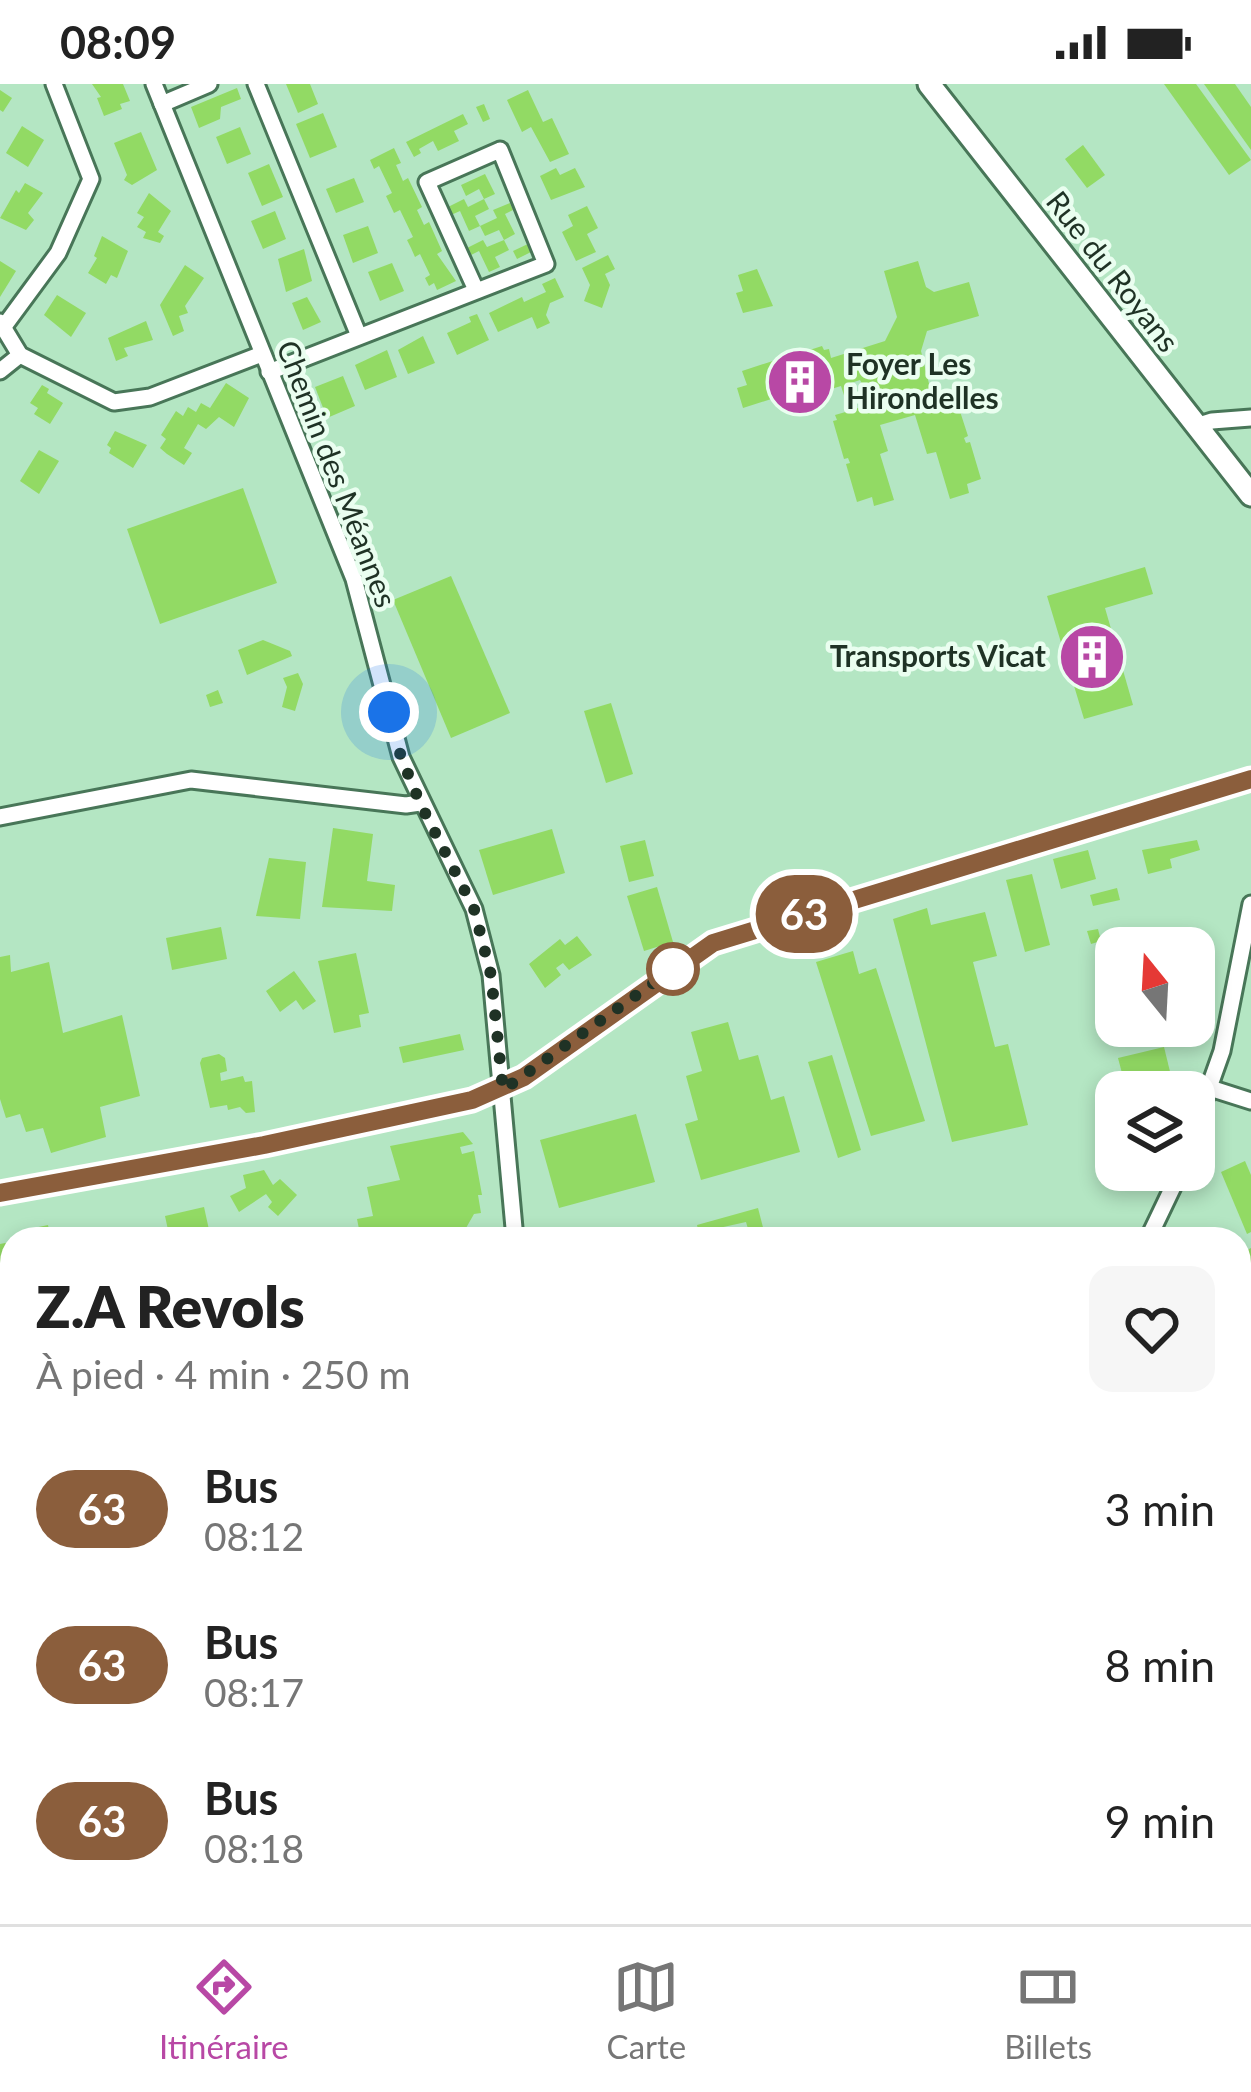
<!DOCTYPE html>
<html lang="fr">
<meta charset="utf-8">
<style>
:root{--surface:#fff;--page:#f6f6f6;--text:#222;--muted:#767676;--line:#e0e0e0;--accent:#b848a5}
body{margin:0;font-family:Lato,sans-serif;background:var(--page);color:var(--text);height:100vh;display:flex;flex-direction:column;font-size:45px;white-space:nowrap}
*{box-sizing:border-box;margin:0}
p{font-size:39px;color:var(--muted)}
.icon{flex:none;width:66px;height:66px;fill:none;stroke:currentColor;stroke-width:2;stroke-linecap:round;stroke-linejoin:round}
.map{position:relative;flex:1;overflow:hidden}
.side{position:absolute;left:0px;top:1143px;width:1251px;height:699px;display:flex;flex-direction:column;background:var(--surface);border-radius:36px 36px 0 0;box-shadow:0 6px 18px #0003}
.side>*{flex:none}
.badge{padding:0 24px;border-radius:39px;font-size:42px;line-height:78px}
.needle{width:78px;rotate:342deg}
.buttons{position:absolute;left:1095px;top:843px;display:grid;gap:24px}
.buttons a{display:grid;place-items:center;width:120px;height:120px;border-radius:24px;background:var(--surface);box-shadow:0 6px 18px #0003;font-size:60px}
.you{position:absolute;width:60px;height:60px;margin:-30px;border:9px solid #fff;border-radius:50%;background:#1a73e8;box-shadow:0 0 0 18px #1a73e833}
.map>.badge{position:absolute;translate:-50% -50%;box-shadow:0 0 0 6px #fff}
.round{display:grid;place-items:center;flex:none;width:126px;height:126px;border-radius:24px;background:var(--page)}
.headline{display:flex;align-items:center;justify-content:space-between;height:204px;padding:0 36px}
h1{font-size:57px;font-weight:800;line-height:90px}
ul{padding:0;list-style:none}
li{display:flex;align-items:center;gap:36px;height:156px;padding:0 36px}
li div{flex:1}
li b{display:block;font-size:45px}
li em{font-style:normal}
li .badge{min-width:132px;font-weight:700;text-align:center}
.status{display:flex;justify-content:space-between;align-items:center;height:84px;padding:0 60px;background:var(--surface);direction:ltr}
.status svg{height:33px;fill:currentColor}
.menu{display:flex;justify-content:space-around;align-items:center;height:168px;border-top:3px solid var(--line);background:var(--surface);font-size:33px;color:var(--muted)}
.menu a{display:grid;justify-items:center;gap:6px}
.menu .active{color:var(--accent)}
.map>svg:first-child{display:block}
</style>
<div class="status"><b>08:09</b><svg viewBox="0 0 49 12"><path d="M0 12V9h3v3zM5 12V6h3v6zM10 12V3h3v9zM15 12V0h3v12zM26 1h20v11H26zM47 4h2v5h-2z"/></svg></div>
<div class="map">
<svg width="1251" height="1840" viewBox="0 0 1251 1840">
<rect width="100%" height="100%" fill="#b4e6c3"/>
<g fill="#92da64" fill-rule="evenodd">
<path d="M 92,0 L 123,0 L 130,17 L 120,20 L 122,25 L 104,32 L 97,14 L 101,13 Z"/>
<path d="M 286,0 L 310,0 L 318,20 L 298,29 Z"/>
<path d="M 1164,0 L 1196,0 L 1251,76 L 1229,91 Z"/>
<path d="M 1204,0 L 1235,0 L 1251,23 L 1251,66 Z"/>
<path d="M 237,4 L 241,15 L 221,23 L 220,35 L 199,44 L 191,23 Z"/>
<path d="M 0,6 L 12,14 L 3,28 L 0,26 Z"/>
<path d="M 528,6 L 543,38 L 552,34 L 569,70 L 550,78 L 531,43 L 522,48 L 507,16 Z"/>
<path d="M 484,20 L 490,35 L 483,38 L 476,23 Z"/>
<path d="M 323,29 L 337,63 L 310,74 L 296,40 Z"/>
<path d="M 463,30 L 468,40 L 454,47 L 459,57 L 438,67 L 433,57 L 419,65 L 421,69 L 414,73 L 406,58 Z"/>
<path d="M 22,42 L 44,56 L 28,83 L 6,69 Z"/>
<path d="M 240,43 L 251,70 L 227,80 L 216,53 Z"/>
<path d="M 141,48 L 157,86 L 132,101 L 124,96 L 127,91 L 114,59 Z"/>
<path d="M 1083,61 L 1105,91 L 1087,104 L 1065,75 Z"/>
<path d="M 394,64 L 401,79 L 396,81 L 403,97 L 408,94 L 422,123 L 417,126 L 424,141 L 429,138 L 442,167 L 437,170 L 456,197 L 437,206 L 434,199 L 429,202 L 425,194 L 430,191 L 420,170 L 415,173 L 411,164 L 407,156 L 413,153 L 400,126 L 394,129 L 386,112 L 392,109 L 379,82 L 374,85 L 370,76 Z"/>
<path d="M 269,80 L 283,113 L 262,122 L 248,89 Z"/>
<path d="M 556,84 L 560,91 L 575,84 L 585,103 L 551,116 L 540,92 Z"/>
<path d="M 485,90 L 495,110 L 484,115 L 489,125 L 475,132 L 480,142 L 469,147 L 460,127 L 451,131 L 448,123 L 464,115 L 468,123 L 484,115 L 479,105 L 466,112 L 461,101 Z"/>
<path d="M 354,94 L 364,118 L 336,129 L 326,105 Z"/>
<path d="M 25,99 L 43,109 L 28,129 L 34,136 L 26,146 L 0,134 L 16,106 L 19,109 Z"/>
<path d="M 149,109 L 171,127 L 158,148 L 164,152 L 160,159 L 143,154 L 146,148 L 137,143 L 144,133 L 137,129 Z"/>
<path d="M 510,119 L 513,126 L 505,130 L 515,150 L 504,156 L 509,166 L 495,173 L 500,183 L 489,188 L 479,167 L 471,171 L 467,164 L 483,156 L 487,163 L 504,156 L 499,146 L 485,152 L 480,142 L 497,134 L 493,126 Z"/>
<path d="M 587,122 L 598,144 L 587,150 L 596,168 L 576,177 L 562,148 L 573,142 L 568,131 Z"/>
<path d="M 275,127 L 286,155 L 263,165 L 251,137 Z"/>
<path d="M 368,142 L 378,169 L 353,179 L 343,151 Z"/>
<path d="M 102,152 L 128,167 L 117,194 L 111,191 L 106,200 L 88,189 L 97,174 L 94,172 Z"/>
<path d="M 530,159 L 533,167 L 517,175 L 513,167 Z"/>
<path d="M 304,165 L 312,197 L 286,208 L 278,175 Z"/>
<path d="M 608,171 L 615,185 L 605,190 L 610,201 L 602,224 L 584,217 L 590,201 L 582,184 Z"/>
<path d="M 0,177 L 16,187 L 0,213 Z"/>
<path d="M 918,177 L 926,203 L 934,208 L 969,198 L 979,232 L 927,247 L 921,267 L 933,316 L 950,311 L 952,316 L 956,315 L 968,352 L 964,354 L 966,359 L 970,358 L 981,395 L 967,400 L 969,409 L 950,415 L 936,368 L 927,370 L 915,331 L 880,341 L 888,367 L 880,370 L 894,416 L 874,422 L 872,413 L 857,418 L 846,380 L 850,379 L 848,374 L 844,375 L 833,337 L 837,336 L 835,331 L 849,327 L 841,302 L 792,317 L 790,309 L 743,324 L 737,304 L 747,301 L 742,287 L 779,275 L 780,279 L 786,278 L 785,274 L 822,262 L 824,266 L 829,265 L 831,274 L 885,257 L 897,233 L 884,187 ZM 860,296 L 873,319 L 855,325 L 848,300 Z"/>
<path d="M 392,179 L 404,207 L 380,217 L 368,188 Z"/>
<path d="M 185,181 L 204,194 L 185,222 L 188,229 L 179,232 L 184,247 L 173,252 L 160,221 Z"/>
<path d="M 757,185 L 773,222 L 743,229 L 736,209 L 743,207 L 738,191 Z"/>
<path d="M 555,194 L 564,213 L 550,219 L 546,231 L 550,239 L 537,245 L 532,233 L 498,248 L 489,229 L 522,213 L 524,218 L 546,208 L 542,200 Z"/>
<path d="M 57,211 L 86,229 L 71,253 L 44,231 Z"/>
<path d="M 307,213 L 321,238 L 303,246 L 292,219 Z"/>
<path d="M 477,230 L 489,256 L 457,271 L 447,249 L 471,238 L 469,233 Z"/>
<path d="M 146,237 L 153,256 L 124,264 L 128,272 L 116,277 L 108,254 Z"/>
<path d="M 423,252 L 435,279 L 408,290 L 398,266 Z"/>
<path d="M 387,266 L 397,293 L 365,306 L 355,281 Z"/>
<path d="M 343,292 L 355,322 L 327,334 L 315,303 Z"/>
<path d="M 226,299 L 249,314 L 234,343 L 219,333 L 206,345 L 198,340 L 184,364 L 192,369 L 184,381 L 167,370 L 160,364 L 166,355 L 161,351 L 176,327 L 183,332 L 188,323 L 196,328 L 201,319 L 210,324 Z"/>
<path d="M 42,301 L 49,305 L 47,309 L 63,319 L 50,340 L 34,330 L 38,324 L 30,319 Z"/>
<path d="M 115,347 L 147,361 L 133,384 L 109,369 L 111,364 L 107,361 Z"/>
<path d="M 39,366 L 59,377 L 39,410 L 20,397 Z"/>
<path d="M 243,404 L 277,499 L 160,540 L 127,445 Z"/>
<path d="M 1145,483 L 1153,510 L 1105,524 L 1133,621 L 1084,635 L 1047,512 Z"/>
<path d="M 451,492 L 510,629 L 451,654 L 393,516 Z"/>
<path d="M 263,556 L 290,567 L 292,572 L 247,591 L 238,566 Z"/>
<path d="M 298,589 L 303,600 L 295,627 L 282,623 L 287,603 L 283,594 Z"/>
<path d="M 218,606 L 223,619 L 210,623 L 206,611 Z"/>
<path d="M 611,619 L 633,690 L 606,699 L 584,627 Z"/>
<path d="M 333,744 L 373,750 L 367,797 L 395,801 L 392,827 L 322,823 Z"/>
<path d="M 552,745 L 565,789 L 493,811 L 479,766 Z"/>
<path d="M 645,756 L 654,792 L 629,798 L 620,762 Z"/>
<path d="M 1197,756 L 1200,766 L 1170,775 L 1172,784 L 1148,790 L 1142,766 Z"/>
<path d="M 1088,766 L 1096,795 L 1061,805 L 1053,775 Z"/>
<path d="M 269,774 L 306,778 L 300,835 L 256,832 Z"/>
<path d="M 1032,790 L 1050,861 L 1025,868 L 1006,796 Z"/>
<path d="M 657,803 L 673,858 L 644,867 L 627,812 Z"/>
<path d="M 1117,804 L 1120,816 L 1093,822 L 1090,811 Z"/>
<path d="M 927,824 L 931,841 L 985,828 L 997,872 L 973,878 L 995,963 L 1008,960 L 1028,1041 L 952,1058 L 893,835 Z"/>
<path d="M 221,843 L 227,875 L 172,886 L 166,854 Z"/>
<path d="M 1098,845 L 1101,857 L 1091,860 L 1087,847 Z"/>
<path d="M 1179,845 L 1184,864 L 1146,864 L 1144,858 L 1154,855 L 1153,852 Z"/>
<path d="M 1129,849 L 1133,864 L 1116,864 L 1116,889 L 1110,891 L 1101,857 Z"/>
<path d="M 577,852 L 592,871 L 569,886 L 563,879 L 556,884 L 561,891 L 545,904 L 529,880 L 560,855 L 565,861 Z"/>
<path d="M 853,867 L 859,890 L 876,884 L 925,1037 L 871,1052 L 816,878 Z"/>
<path d="M 356,869 L 369,929 L 359,931 L 361,943 L 334,949 L 318,877 Z"/>
<path d="M 10,871 L 11,888 L 49,878 L 63,949 L 122,931 L 140,1012 L 100,1023 L 106,1053 L 51,1069 L 43,1044 L 26,1048 L 20,1030 L 6,1034 L 0,1015 L 0,873 Z"/>
<path d="M 294,887 L 316,917 L 303,926 L 296,916 L 280,928 L 266,907 Z"/>
<path d="M 728,938 L 739,976 L 758,971 L 771,1016 L 784,1012 L 800,1068 L 701,1096 L 685,1040 L 698,1036 L 686,992 L 702,987 L 691,948 Z"/>
<path d="M 460,950 L 464,966 L 403,979 L 399,963 Z"/>
<path d="M 1164,963 L 1175,1008 L 1127,1008 L 1118,974 Z"/>
<path d="M 219,970 L 225,974 L 227,987 L 220,989 L 221,997 L 243,992 L 245,998 L 252,997 L 255,1028 L 246,1029 L 240,1023 L 228,1026 L 227,1021 L 210,1024 L 200,979 L 202,974 Z"/>
<path d="M 832,971 L 861,1066 L 838,1074 L 808,978 Z"/>
<path d="M 636,1030 L 655,1098 L 559,1124 L 540,1056 Z"/>
<path d="M 463,1048 L 473,1060 L 460,1063 L 462,1070 L 474,1067 L 482,1111 L 478,1111 L 481,1129 L 474,1130 L 466,1144 L 469,1155 L 361,1155 L 357,1135 L 373,1132 L 367,1103 L 400,1096 L 390,1062 Z"/>
<path d="M 1245,1077 L 1251,1091 L 1251,1148 L 1247,1150 L 1221,1088 Z"/>
<path d="M 264,1086 L 273,1101 L 280,1095 L 297,1111 L 278,1132 L 268,1123 L 272,1118 L 266,1110 L 239,1128 L 230,1112 L 246,1104 L 243,1091 Z"/>
<path d="M 204,1123 L 211,1155 L 170,1155 L 165,1132 Z"/>
<path d="M 758,1124 L 766,1155 L 751,1155 L 746,1138 L 719,1144 L 722,1155 L 700,1155 L 697,1141 Z"/>
<path d="M 48,1141 L 51,1155 L 36,1155 L 34,1144 Z"/>
<path d="M 112,1147 L 114,1155 L 85,1155 L 85,1153 Z"/>
<path d="M 10,1158 L 12,1176 L 5,1182 L 12,1206 L 12,1255 L 0,1257 L 0,1160 Z"/>
<path d="M 1251,1164 L 1251,1194 L 1239,1200 L 1239,1170 Z"/>
<path d="M 1239,1232 L 1251,1243 L 1251,1344 L 1239,1333 Z"/>
<path d="M 1249,1452 L 1251,1453 L 1251,1547 L 1239,1544 L 1239,1494 Z"/>
<path d="M 12,1592 L 12,1617 L 6,1619 L 0,1596 Z"/>
<path d="M 1251,1630 L 1251,1675 L 1249,1675 L 1243,1647 L 1239,1648 L 1239,1633 Z"/>
<path d="M 10,1662 L 12,1685 L 0,1688 L 0,1665 Z"/>
<path d="M 12,1719 L 12,1742 L 0,1744 L 0,1721 Z"/>
<path d="M 17,1830 L 60,1830 L 61,1839 L 19,1840 Z"/>
<path d="M 72,1830 L 107,1830 L 108,1835 L 121,1832 L 122,1840 L 73,1840 Z"/>
<path d="M 184,1830 L 208,1830 L 210,1840 L 186,1840 Z"/>
<path d="M 927,1830 L 965,1830 L 966,1835 L 929,1840 Z"/>
</g>
<g fill="none" stroke-linecap="round" stroke-linejoin="round">
<defs>
<g id="minor">
<path d="M 154,0 L 354,495 L 401,673 L 474,825 L 491,891 L 515,1155"/>
<path d="M 256,0 L 359,252"/>
<path d="M 162,20 L 209,0"/>
<path d="M 0,238 L 20,271 L 114,318 L 150,313 L 262,270"/>
<path d="M 5,241 L 58,169 L 91,95 L 54,0"/>
<path d="M 0,287 L 20,271"/>
<path d="M 269,288 L 546,180 L 500,66 L 427,98 L 476,206"/>
<path d="M 1196,342 L 1212,337 L 1251,334"/>
<path d="M 0,733 L 191,696 L 406,721 L 420,719"/>
<path d="M 1210,1004 L 1251,1017"/>
<path d="M 1194,1046 L 1222,967 L 1251,820"/>
<path d="M 0,1109 L 264,1061 L 472,1017 L 524,993 L 713,859 L 1251,695"/>
<path d="M 1148,1155 L 1181,1086"/>
<path d="M 0,1411 L 12,1416"/>
<path d="M 0,1650 L 12,1647"/>
<path d="M 0,1774 L 12,1772"/>
<path d="M 0,1810 L 5,1840"/>
<path d="M 127,1830 L 129,1840"/>
<path d="M 315,1830 L 317,1840"/>
<path d="M 782,1830 L 787,1840"/>
<path d="M 1012,1830 L 1013,1840"/>
</g>
<path id="tertiary" d="M 929,0 L 1251,411"/>
</defs>
<use href="#minor" stroke="#487658" stroke-width="21"/>
<use href="#tertiary" stroke="#487658" stroke-width="27"/>
<use href="#minor" stroke="#fff" stroke-width="15"/>
<use href="#tertiary" stroke="#fff" stroke-width="21"/>
</g>
<g fill="none" stroke-linecap="round" stroke-linejoin="round">
<defs>
<path id="line" d="M 0,1109 L 264,1061 L 472,1016 L 524,993 L 713,859 L 1251,695"/>
</defs>
<use href="#line" stroke="#fff" stroke-width="27"/>
<use href="#line" stroke="#8b5e3c" stroke-width="18"/>
<path stroke="#1f3225" stroke-width="12" stroke-dasharray="0 21.6" d="M 389,628 L 401,673 L 420,719 L 474,825 L 491,891 L 503,1006 L 673,885"/>
</g>
<defs>
<symbol id="building-disc" viewBox="-11 -11 22 22"><circle r="9.5" fill="#b848a5" stroke="#eafef0"/><path d="M-4-6H4V6H1V3H-1V6H-4ZM-2.5-4.3h1.7v1.8h-1.7ZM.8-4.3h1.7v1.8H.8ZM-2.5-1h1.7V.8h-1.7ZM.8-1h1.7V.8H.8Z" fill="#fff"/></symbol>
</defs>
<g fill-rule="evenodd">
<use href="#building-disc" x="762" y="260" width="76" height="76"/>
<use href="#building-disc" x="1054" y="535" width="76" height="76"/>
</g>
<circle fill="#fff" stroke="#8b5e3c" stroke-width="6" cx="673" cy="885" r="24"/>
<g text-anchor="middle" stroke-width="9" stroke-linejoin="round" paint-order="stroke">
<g font-size="30" fill="#1f3225" stroke="#eafef0">
<text transform="translate(1112 188) rotate(52)" y="10">Rue du Royans</text>
<text transform="translate(336 390) rotate(69)" y="10">Chemin des Méannes</text>
</g>
<g font-size="30" font-weight="bold" fill="#1f3225" stroke="#eafef0" text-anchor="start">
<text x="846" y="291">Foyer Les<tspan x="846" dy="34">Hirondelles</tspan></text>
<text x="1046" y="583" text-anchor="end">Transports Vicat</text>
</g>
</g>
</svg>
<div class="buttons">
<a><svg class="needle" viewBox="-14 -14 28 28"><path d="M0-13l5 13h-10z" fill="#e53935"/><path d="M0 13l5-13h-10z" fill="#767676"/></svg></a>
<a><svg class="icon" aria-label="layers" viewBox="0 0 24 24"><path d="M12 4l9 5-9 5-9-5zM3 14l9 5 9-5"/></svg></a>
</div>
<div class="you" style="left:389px;top:628px"></div>
<b class="badge" style="left:804px;top:830px;background:#8b5e3c;color:#fff">63</b>
<section class="side">
<div class="headline"><div><h1>Z.A Revols</h1><p>À pied · 4 min · 250 m</p></div><a class="round"><svg class="icon" aria-label="heart" viewBox="0 0 24 24"><path d="M12 20l-8-8c-3-5 5-10 8-4 3-6 11-1 8 4z"/></svg></a></div>
<ul>
<li><span class="badge" style="background:#8b5e3c;color:#fff">63</span><div><b>Bus</b><p>08:12</p></div><em>3 min</em></li>
<li><span class="badge" style="background:#8b5e3c;color:#fff">63</span><div><b>Bus</b><p>08:17</p></div><em>8 min</em></li>
<li><span class="badge" style="background:#8b5e3c;color:#fff">63</span><div><b>Bus</b><p>08:18</p></div><em>9 min</em></li>
</ul>
</section>
</div>
<nav class="menu">
<a class="active"><svg class="icon" aria-label="directions" viewBox="0 0 24 24"><path d="M12 3l9 9-9 9-9-9zM9 14v-3h6M13 9l2 2-2 2"/></svg>Itinéraire</a>
<a><svg class="icon" aria-label="map" viewBox="0 0 24 24"><path d="M3 6l6-2 6 2 6-2v14l-6 2-6-2-6 2zM9 4v14M15 6v14"/></svg>Carte</a>
<a><svg class="icon" aria-label="tickets" viewBox="0 0 24 24"><path d="M3 7h18v10H3zM15 7v10"/></svg>Billets</a>
</nav>
